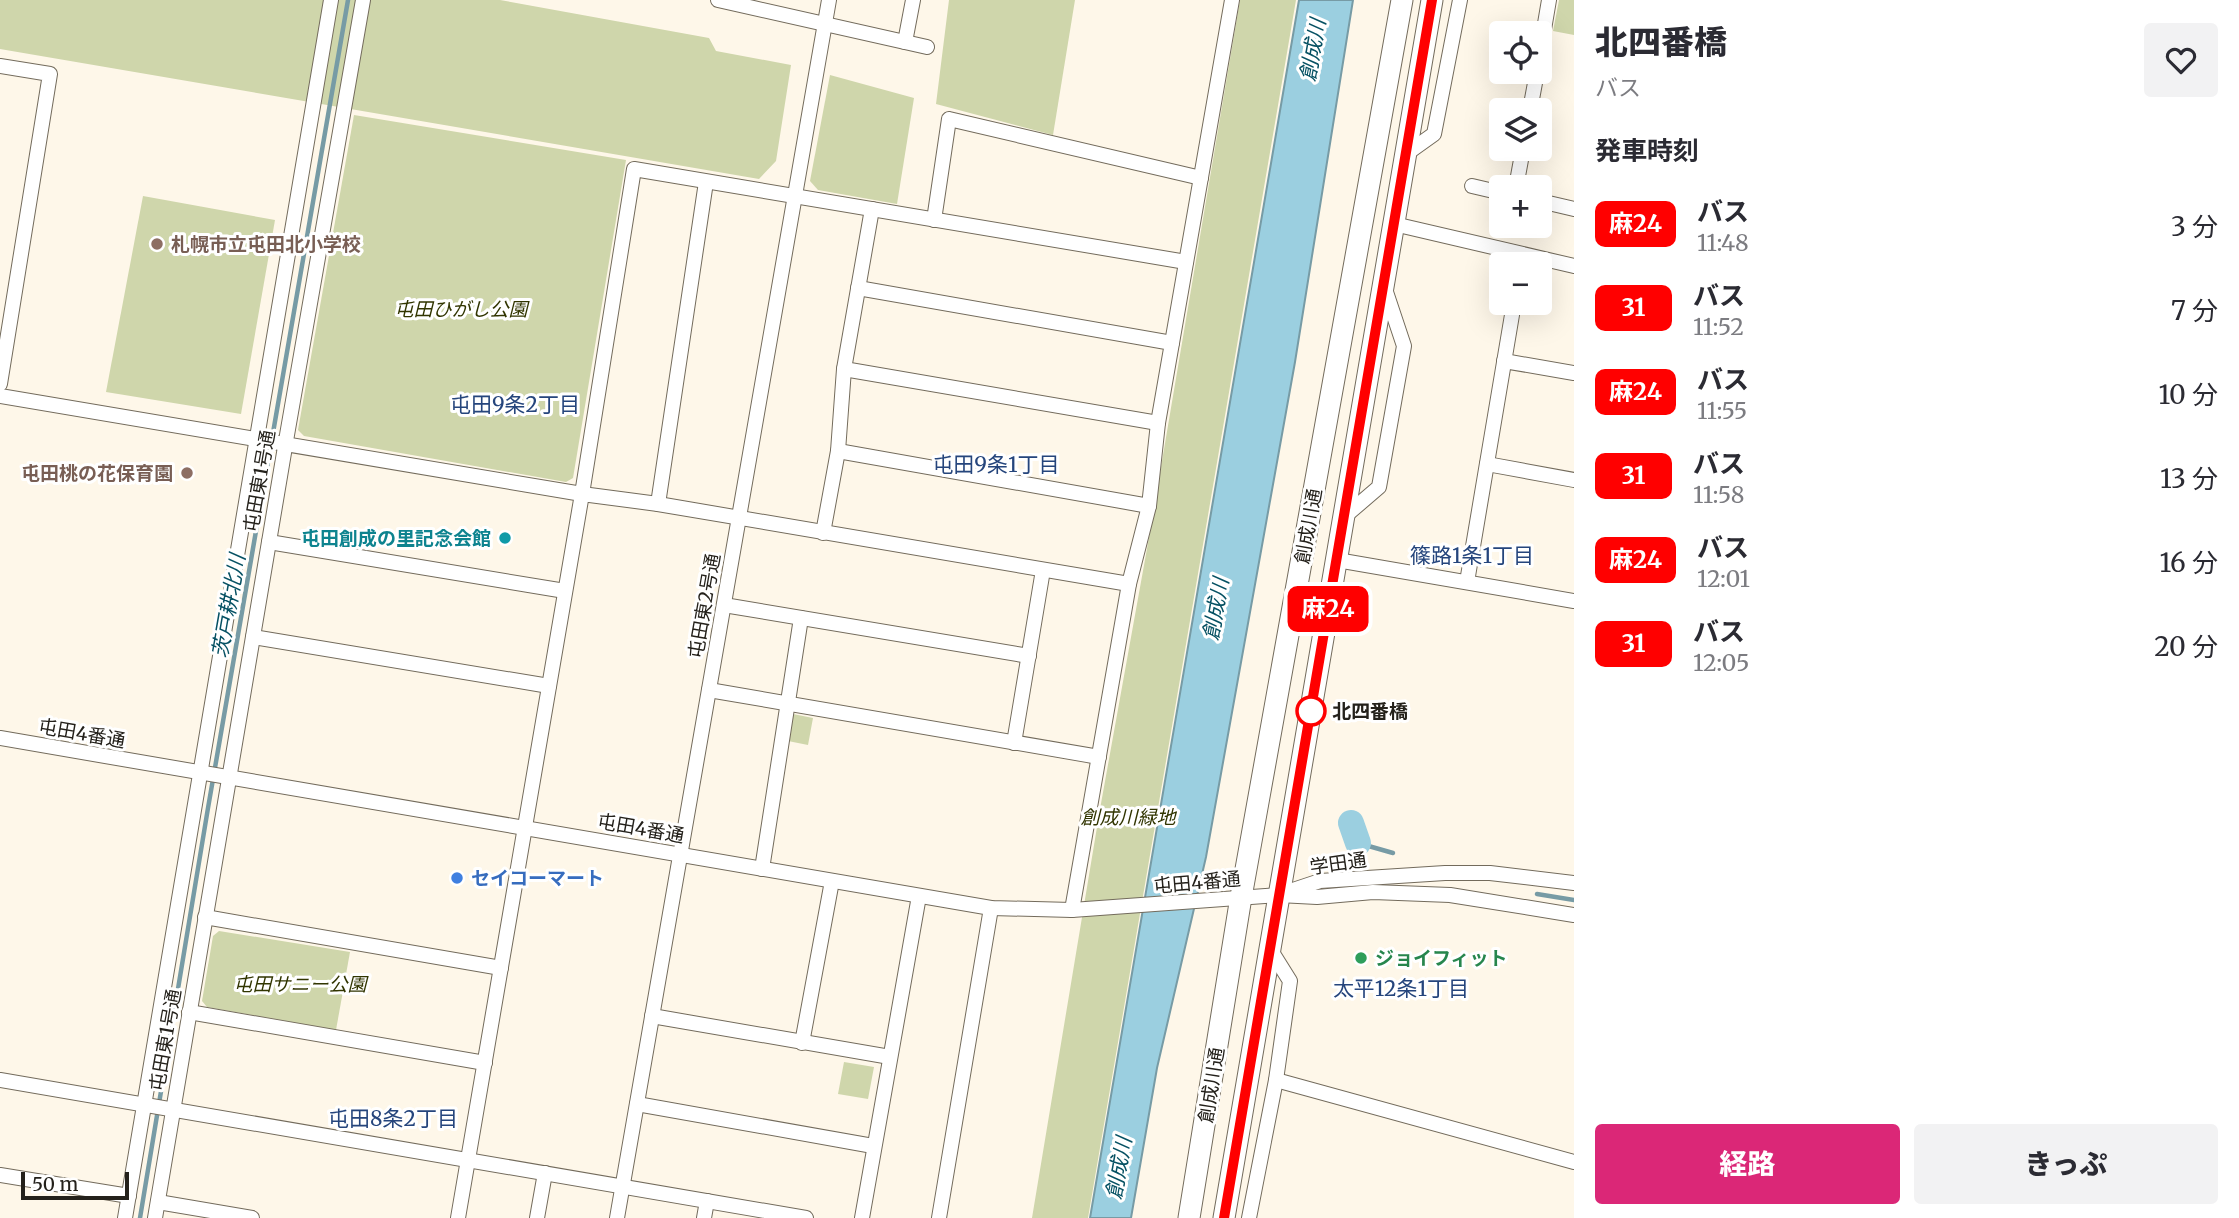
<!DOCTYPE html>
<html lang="ja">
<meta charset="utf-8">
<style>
:root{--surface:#fff;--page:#f2f2f3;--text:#2b2b33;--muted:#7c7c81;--accent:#db2777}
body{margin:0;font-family:Merriweather,"Noto Sans JP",serif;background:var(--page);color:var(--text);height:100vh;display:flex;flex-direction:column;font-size:26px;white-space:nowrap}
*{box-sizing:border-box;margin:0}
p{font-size:23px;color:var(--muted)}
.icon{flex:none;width:38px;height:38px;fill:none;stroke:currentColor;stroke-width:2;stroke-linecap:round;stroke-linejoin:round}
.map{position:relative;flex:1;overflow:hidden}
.panel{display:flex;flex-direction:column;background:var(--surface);width:665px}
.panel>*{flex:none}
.badge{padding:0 14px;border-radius:10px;font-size:24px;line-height:46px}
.buttons{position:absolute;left:1489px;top:21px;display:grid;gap:14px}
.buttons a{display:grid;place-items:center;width:63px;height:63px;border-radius:7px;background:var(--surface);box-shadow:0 7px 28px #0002;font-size:35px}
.scale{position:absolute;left:21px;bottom:18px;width:108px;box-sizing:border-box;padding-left:7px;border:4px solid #24211b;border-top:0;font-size:19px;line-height:24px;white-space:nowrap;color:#24211b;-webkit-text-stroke:5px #fff;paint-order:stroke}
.map>.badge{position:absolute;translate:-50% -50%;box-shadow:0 0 0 4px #fff}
h2{padding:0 21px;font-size:26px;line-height:63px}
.round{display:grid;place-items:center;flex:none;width:74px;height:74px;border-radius:7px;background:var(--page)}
.headline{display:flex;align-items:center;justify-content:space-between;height:119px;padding:0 21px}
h1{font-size:33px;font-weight:800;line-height:52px}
.button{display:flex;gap:14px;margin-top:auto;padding:14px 21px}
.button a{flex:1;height:80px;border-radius:7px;background:var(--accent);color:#fff;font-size:28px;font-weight:800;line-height:80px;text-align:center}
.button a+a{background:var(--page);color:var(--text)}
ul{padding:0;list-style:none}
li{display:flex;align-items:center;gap:21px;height:84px;padding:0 21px}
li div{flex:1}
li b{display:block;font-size:26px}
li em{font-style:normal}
li .badge{min-width:77px;font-weight:700;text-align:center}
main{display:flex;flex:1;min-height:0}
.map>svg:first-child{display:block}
</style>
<main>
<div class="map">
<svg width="1574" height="1218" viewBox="0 0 1574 1218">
<rect width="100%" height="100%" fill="#fef7e9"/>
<g fill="#cfd6ab">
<path d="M 0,0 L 500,0 L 709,38 L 716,51 L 791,65 L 776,161 L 759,179 L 0,49 Z"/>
<path d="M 949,0 L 1075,0 L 1053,135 L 936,104 Z"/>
<path d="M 1240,0 L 1296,0 L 1088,1218 L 1032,1218 L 1100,809 L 1150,532 Z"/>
<path d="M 1559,0 L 1574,0 L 1574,35 L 1553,31 Z"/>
<path d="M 830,75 L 914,98 L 897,204 L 818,190 L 810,181 Z"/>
<path d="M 354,115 L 626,160 L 573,478 L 566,482 L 304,436 L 298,430 Z"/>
<path d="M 143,196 L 275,220 L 241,414 L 106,392 Z"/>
<path d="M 793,714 L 813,718 L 808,745 L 788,741 Z"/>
<path d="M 219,931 L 350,952 L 336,1030 L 207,1007 L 202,1001 L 213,936 Z"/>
<path d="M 844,1062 L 874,1067 L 868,1099 L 838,1094 Z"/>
</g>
<path fill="#9bcfe0" stroke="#779ba5" stroke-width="2" d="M 1299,0 L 1353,0 L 1295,362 L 1206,857 L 1157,1068 L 1131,1218 L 1090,1218 Z"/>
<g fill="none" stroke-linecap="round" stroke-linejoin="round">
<g stroke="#779ba5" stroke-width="4.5">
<path d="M 1358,843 L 1393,853"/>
<path d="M 1537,894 L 1574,900"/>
<path d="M 140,1218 L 208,808 L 348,0"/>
</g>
<path stroke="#9bcfe0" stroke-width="26" d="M 1351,823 L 1358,843"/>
<defs>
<g id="minor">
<path d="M 718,0 L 927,47"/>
<path d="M 905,42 L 913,0"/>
<path d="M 1540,53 L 1549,0"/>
<path d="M 0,66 L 50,74 L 0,384"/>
<path d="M 1530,110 L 1537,72"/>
<path d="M 1406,154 L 1434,134 L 1460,0"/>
<path d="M 1472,186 L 1502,193"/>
<path d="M 1516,187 L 1523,149"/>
<path d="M 1540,201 L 1574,209"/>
<path d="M 934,220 L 949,119 L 1201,178"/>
<path d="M 1394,224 L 1574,266"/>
<path d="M 858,288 L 1172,343"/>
<path d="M 1504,361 L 1574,373"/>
<path d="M 844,369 L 1158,423"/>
<path d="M 0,396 L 582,494 L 634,169 L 1186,262"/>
<path d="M 838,451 L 1149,506"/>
<path d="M 1487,464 L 1574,480"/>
<path d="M 658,504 L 706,182"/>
<path d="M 1344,517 L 1379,487 L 1404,346 L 1385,289"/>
<path d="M 823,533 L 838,451 L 844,369 L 872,209"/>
<path d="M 269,542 L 565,591"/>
<path d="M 1337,560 L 1574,601"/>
<path d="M 1467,582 L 1514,303"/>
<path d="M 724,605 L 1029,656"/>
<path d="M 253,637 L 549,686"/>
<path d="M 709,690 L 1099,757"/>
<path d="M 0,738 L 991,908 L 1072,910 L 1279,895 L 1317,897 L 1373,892 L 1450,895 L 1574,915"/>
<path d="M 1014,743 L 1043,570"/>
<path d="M 762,869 L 801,618"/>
<path d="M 1287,892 L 1320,881 L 1445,873 L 1490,873 L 1574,883"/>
<path d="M 1072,910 L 1129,584 L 1149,506 L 1158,423 L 1232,0"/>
<path d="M 205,917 L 501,968"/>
<path d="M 189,1012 L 485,1063"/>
<path d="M 652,1016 L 890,1057"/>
<path d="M 802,1043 L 832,881"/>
<path d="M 0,1080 L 806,1218"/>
<path d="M 1276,1080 L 1574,1162"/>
<path d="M 637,1104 L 873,1146"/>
<path d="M 0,1175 L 129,1196"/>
<path d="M 158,1202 L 252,1218"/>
<path d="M 125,1218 L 331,0"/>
<path d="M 155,1218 L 287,435 L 363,0"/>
<path d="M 458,1218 L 582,494 L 658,504 L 1129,584"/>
<path d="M 537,1218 L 545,1173"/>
<path d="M 617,1218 L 829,0"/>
<path d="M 704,1218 L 707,1201"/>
<path d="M 862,1218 L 919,896"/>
<path d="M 939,1218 L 991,908"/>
<path d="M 1249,1218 L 1276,1080 L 1290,981 L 1270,949"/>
</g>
<g id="highway">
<path d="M 1189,1218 L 1241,897 L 1402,0"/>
<path d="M 1224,1218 L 1432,0"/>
</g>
</defs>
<use href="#minor" stroke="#736b5c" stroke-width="16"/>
<use href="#highway" stroke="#736b5c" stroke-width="23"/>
<use href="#minor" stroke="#fff" stroke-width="14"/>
<use href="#highway" stroke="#fff" stroke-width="21"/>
</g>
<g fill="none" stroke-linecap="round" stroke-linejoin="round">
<defs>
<path id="line" d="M 1224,1218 L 1432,0"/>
</defs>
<use href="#line" stroke="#fff" stroke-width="16"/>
<use href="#line" stroke="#f00" stroke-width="10"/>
</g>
<g fill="#8d6e63" stroke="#fff" stroke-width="2.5">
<circle cx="157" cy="244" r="7"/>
<circle cx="187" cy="473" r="7"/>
</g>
<circle fill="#0f9aa8" stroke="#fff" stroke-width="2.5" cx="505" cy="538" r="7"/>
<circle fill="#fff" stroke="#f00" stroke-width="3.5" cx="1311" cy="711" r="14"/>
<circle fill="#3f7fe0" stroke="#fff" stroke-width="2.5" cx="457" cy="878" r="7"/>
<circle fill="#2e9e5b" stroke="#fff" stroke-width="2.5" cx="1361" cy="958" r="7"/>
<g text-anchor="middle" stroke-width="6" stroke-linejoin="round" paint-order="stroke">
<g font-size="19" font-weight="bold" fill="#785e54" stroke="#fff" text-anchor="start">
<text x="171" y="251">札幌市立屯田北小学校</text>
<text x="173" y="480" text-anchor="end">屯田桃の花保育園</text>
</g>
<g font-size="19" font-style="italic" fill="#313500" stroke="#fff">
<text x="461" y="316">屯田ひがし公園</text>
<text x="1128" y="824">創成川緑地</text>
<text x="300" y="991">屯田サニー公園</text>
</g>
<g font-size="19" fill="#24211b" stroke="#fff">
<text transform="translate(259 481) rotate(-80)" y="7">屯田東1号通</text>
<text transform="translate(1308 526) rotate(-80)" y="7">創成川通</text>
<text transform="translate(704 606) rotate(-80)" y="7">屯田東2号通</text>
<text transform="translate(82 733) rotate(10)" y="7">屯田4番通</text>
<text transform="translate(641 828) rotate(10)" y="7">屯田4番通</text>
<text transform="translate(1338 863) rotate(-8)" y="7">学田通</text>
<text transform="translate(1197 882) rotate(-5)" y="7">屯田4番通</text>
<text transform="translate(165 1040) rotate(-80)" y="7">屯田東1号通</text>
<text transform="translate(1211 1085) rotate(-81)" y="7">創成川通</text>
</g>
<g font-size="19" font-weight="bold" fill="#0d838f" stroke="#fff" text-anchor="end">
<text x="491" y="545">屯田創成の里記念会館</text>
</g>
<g font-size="19" font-weight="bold" fill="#24211b" stroke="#fff" text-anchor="start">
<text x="1332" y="718">北四番橋</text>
</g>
<g font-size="19" font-weight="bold" fill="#366cbe" stroke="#fff" text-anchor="start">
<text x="471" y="885">セイコーマート</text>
</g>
<g font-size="19" font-weight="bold" fill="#27864d" stroke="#fff" text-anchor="start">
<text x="1375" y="965">ジョイフィット</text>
</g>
<g font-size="21" font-style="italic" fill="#065163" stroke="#fff">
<text transform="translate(1313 50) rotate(-80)" y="7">創成川</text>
<text transform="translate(229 606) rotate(-80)" y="7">茨戸耕北川</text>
<text transform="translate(1216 609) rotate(-80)" y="7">創成川</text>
<text transform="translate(1119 1168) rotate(-80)" y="7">創成川</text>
</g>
<g font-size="21" fill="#25457c" stroke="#fff">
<text x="515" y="412">屯田9条2丁目</text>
<text x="996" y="472">屯田9条1丁目</text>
<text x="1472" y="563">篠路1条1丁目</text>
<text x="1401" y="996">太平12条1丁目</text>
<text x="393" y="1126">屯田8条2丁目</text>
</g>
</g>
</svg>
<div class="buttons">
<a><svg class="icon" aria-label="locate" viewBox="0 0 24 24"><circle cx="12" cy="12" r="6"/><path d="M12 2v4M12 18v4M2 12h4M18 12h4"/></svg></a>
<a><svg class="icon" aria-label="layers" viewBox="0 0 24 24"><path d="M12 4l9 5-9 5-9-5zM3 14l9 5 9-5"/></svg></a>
<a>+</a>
<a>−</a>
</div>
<div class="scale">50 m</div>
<b class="badge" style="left:1328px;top:609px;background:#f00;color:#fff">麻24</b>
</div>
<section class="panel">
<div class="headline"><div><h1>北四番橋</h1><p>バス</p></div><a class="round"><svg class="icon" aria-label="heart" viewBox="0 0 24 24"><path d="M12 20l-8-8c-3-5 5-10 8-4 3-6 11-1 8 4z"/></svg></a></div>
<h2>発車時刻</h2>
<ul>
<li><span class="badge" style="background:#f00;color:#fff">麻24</span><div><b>バス</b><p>11:48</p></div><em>3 分</em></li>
<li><span class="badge" style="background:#f00;color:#fff">31</span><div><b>バス</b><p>11:52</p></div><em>7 分</em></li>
<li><span class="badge" style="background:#f00;color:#fff">麻24</span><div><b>バス</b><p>11:55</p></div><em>10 分</em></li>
<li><span class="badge" style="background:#f00;color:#fff">31</span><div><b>バス</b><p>11:58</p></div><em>13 分</em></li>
<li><span class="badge" style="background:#f00;color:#fff">麻24</span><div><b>バス</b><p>12:01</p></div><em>16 分</em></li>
<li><span class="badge" style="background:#f00;color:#fff">31</span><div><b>バス</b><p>12:05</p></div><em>20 分</em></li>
</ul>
<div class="button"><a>経路</a><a>きっぷ</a></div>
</section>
</main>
